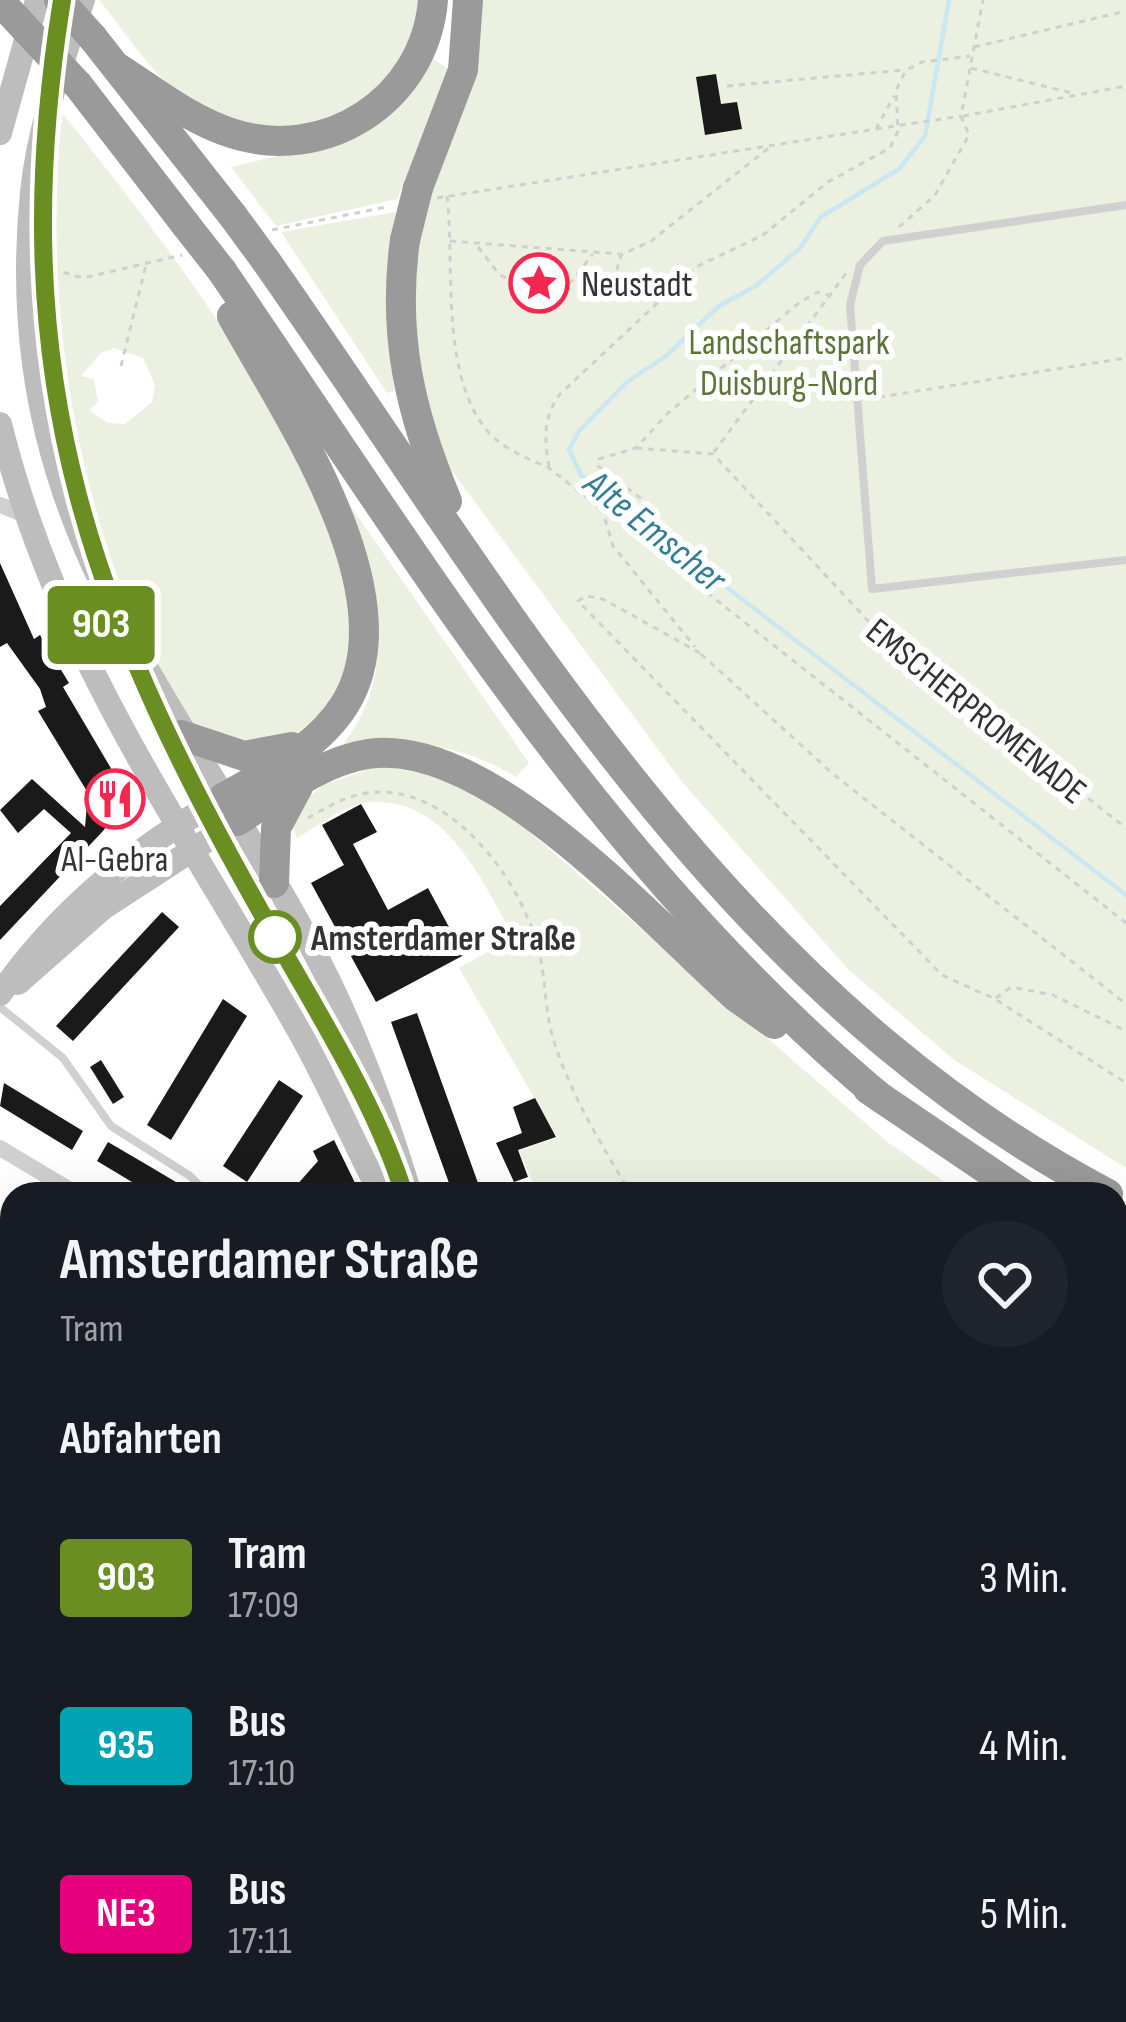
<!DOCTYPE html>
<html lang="de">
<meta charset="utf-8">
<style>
:root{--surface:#171b24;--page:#20242c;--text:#f1f3f6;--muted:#9ea1a6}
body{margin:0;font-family:"Sofia Sans Condensed",sans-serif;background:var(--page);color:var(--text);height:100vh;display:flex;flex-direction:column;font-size:45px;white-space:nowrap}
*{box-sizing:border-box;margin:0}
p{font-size:39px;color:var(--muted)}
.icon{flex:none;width:66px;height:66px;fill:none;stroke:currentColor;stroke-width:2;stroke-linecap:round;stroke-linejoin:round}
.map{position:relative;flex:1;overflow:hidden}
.sheet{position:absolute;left:0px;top:1182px;width:1128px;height:840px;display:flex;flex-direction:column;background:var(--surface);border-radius:36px 36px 0 0;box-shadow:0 12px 48px #0002}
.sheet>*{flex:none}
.badge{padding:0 24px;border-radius:9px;font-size:42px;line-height:78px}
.map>.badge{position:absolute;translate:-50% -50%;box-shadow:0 0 0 6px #fff}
h2{padding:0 60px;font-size:45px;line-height:108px}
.round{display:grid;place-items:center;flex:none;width:126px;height:126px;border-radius:63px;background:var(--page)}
.headline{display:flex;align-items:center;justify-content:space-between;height:204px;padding:0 60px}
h1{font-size:57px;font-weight:700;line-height:90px}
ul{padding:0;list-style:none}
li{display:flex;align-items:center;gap:36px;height:168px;padding:0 60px}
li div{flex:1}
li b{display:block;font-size:45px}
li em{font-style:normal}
li .badge{min-width:132px;font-weight:700;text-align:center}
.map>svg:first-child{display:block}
</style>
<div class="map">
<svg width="1126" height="2022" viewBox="0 0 1126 2022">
<rect width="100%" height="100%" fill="#fff"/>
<g fill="#ebf0e0" fill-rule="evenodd">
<path d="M 99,0 L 420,0 C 412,32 403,68 377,92 C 325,139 251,135 194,103 C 156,83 127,33 99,0 Z"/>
<path d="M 481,0 L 1126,0 L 1126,1168 L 953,1059 L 849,970 L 683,783 L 440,455 L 409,319 L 418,239 Z"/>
<path d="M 430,57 L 450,70 L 397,199 L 276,226 L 231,167 L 298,151 Z"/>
<path d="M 63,114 C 167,244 302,419 347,580 C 355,610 349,649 349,680 C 297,743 280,755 199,735 C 173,691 142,647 120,600 C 50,448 38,278 63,114 ZM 114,348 L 143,358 L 155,385 L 152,402 L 125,424 L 108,423 L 89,410 L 98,402 L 94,379 L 81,376 L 101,353 Z"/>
<path d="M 396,212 L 387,320 L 394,391 L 387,393 L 281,232 Z"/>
<path d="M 338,488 L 529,763 L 516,777 C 453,740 413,742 342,746 C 407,663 370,577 338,488 Z"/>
<path d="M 379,766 L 448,777 L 511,816 L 886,1141 L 962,1194 L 538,1194 L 519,1151 L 557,1137 L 459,968 L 514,937 C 481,880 445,792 364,803 C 343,806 316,827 297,838 L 287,816 L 323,785 Z"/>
<path d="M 1116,1281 L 1126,1286 L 1126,1627 L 1116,1629 Z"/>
</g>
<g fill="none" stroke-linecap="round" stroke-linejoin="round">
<path stroke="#cbe7f1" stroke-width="4.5" d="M 949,0 L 925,136 L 899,169 L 821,217 L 800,248 L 756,286 L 719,306 L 666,356 L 627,382 L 579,431 L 569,449 L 581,475 L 1126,895"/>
</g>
<g fill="#1a1a1a">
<path d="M 716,74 L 721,104 L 737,102 L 742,129 L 705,135 L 696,77 Z"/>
<path d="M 0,563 L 34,639 L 40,635 L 69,683 L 63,687 L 112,770 L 106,774 L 122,801 L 107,810 L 112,819 L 103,831 L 0,940 L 0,906 L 71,833 L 44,809 L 18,833 L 0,810 L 32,779 L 85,827 L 88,793 L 38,711 L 46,707 L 40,689 L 7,643 L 0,647 Z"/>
<path d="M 361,804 L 377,832 L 353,844 L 388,910 L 428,888 L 464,955 L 376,1002 L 311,883 L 344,865 L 322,825 Z"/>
<path d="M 162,912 L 179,927 L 73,1041 L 56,1026 Z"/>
<path d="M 223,999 L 247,1016 L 171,1140 L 147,1125 Z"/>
<path d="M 417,1013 L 443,1086 L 482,1194 L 453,1194 L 432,1136 L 391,1022 Z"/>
<path d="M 101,1060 L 124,1097 L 113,1104 L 90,1067 Z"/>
<path d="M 279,1080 L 303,1096 L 247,1182 L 223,1166 Z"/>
<path d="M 4,1083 L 83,1131 L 72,1150 L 0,1106 Z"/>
<path d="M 535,1098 L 556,1137 L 518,1150 L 528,1177 L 514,1182 L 496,1143 L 522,1133 L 513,1107 Z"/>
<path d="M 334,1140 L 358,1189 L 305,1194 L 295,1187 L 318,1161 L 313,1151 Z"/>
<path d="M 108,1142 L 149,1166 L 196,1194 L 152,1194 L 97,1161 Z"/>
</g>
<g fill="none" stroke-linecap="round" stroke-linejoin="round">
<g stroke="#d0d0d0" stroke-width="3" stroke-dasharray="6 6" stroke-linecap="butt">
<path d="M 974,47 L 1126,11"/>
<path d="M 971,68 L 1072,93"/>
<path d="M 727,86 L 904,70"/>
<path d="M 963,116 L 1126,86"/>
<path d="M 447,196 C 455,264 440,370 485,428 C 500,448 527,458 549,468 L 1126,923"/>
<path d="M 437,198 L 876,129 L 894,96"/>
<path d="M 899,227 L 935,195 L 969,135 L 961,116 L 983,0"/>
<path d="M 272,230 L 386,207"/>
<path d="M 450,241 L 620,254"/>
<path d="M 478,247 L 499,274 L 544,303 L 559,297 L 593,254"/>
<path d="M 52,269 L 83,278 L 182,255"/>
<path d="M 656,302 L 646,294 L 619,289 L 615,276 L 621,255 L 651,241 L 770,147"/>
<path d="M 121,366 L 146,265"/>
<path d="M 867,399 L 1126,358"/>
<path d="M 636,448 L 713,454 L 884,638 L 1126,828"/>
<path d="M 714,452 L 847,272"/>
<path d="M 549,467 C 544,437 543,418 560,394 L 696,267 L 763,235 L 828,182 L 890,148 L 898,131 L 896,90 L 906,70 L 922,62 L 970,56"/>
<path d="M 660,513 L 598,466 L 599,459 L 636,448 L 668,413 L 800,302 L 818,292 L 828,295"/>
<path d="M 605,519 L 613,546 L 695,647"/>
<path d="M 700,653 L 603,599 L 586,596 L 578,601 L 942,975 L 995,999 L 1126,1083"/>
<path d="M 701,654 L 833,774 L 1126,1004"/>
<path d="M 308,818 C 327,807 346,796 367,793 C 451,781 525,884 540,956 C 546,983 545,1011 553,1038 C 570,1094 601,1144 631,1194"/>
<path d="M 996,998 L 1011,987 L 1053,995 L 1126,1031"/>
</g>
<g stroke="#d0d0d0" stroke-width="8">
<path d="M 1126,205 L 883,241 L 860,265 L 850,305 L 872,589 L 1126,560"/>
<path d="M 0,1007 L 63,1058 L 111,1126 L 190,1176 L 208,1194"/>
<path d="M 801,2010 L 808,2022"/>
</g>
<g stroke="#d0d0d0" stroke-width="16">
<path d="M 0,505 L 25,515"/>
<path d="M 0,1148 L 77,1194"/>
<path d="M 0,1598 L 12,1597"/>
<path d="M 1116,1646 L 1126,1644"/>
<path d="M 0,1825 L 12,1833"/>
<path d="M 1116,1846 L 1126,1852"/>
<path d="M 0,1995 L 12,1977"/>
<path d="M 364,2010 L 399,2022"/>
<path d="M 189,2022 L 196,2010"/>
</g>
<g stroke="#bdbdbd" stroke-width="24">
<path d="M 83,0 C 62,63 39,125 32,192 C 0,519 167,679 309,942 C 352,1022 384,1107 410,1194"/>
<path d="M 0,133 L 37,0"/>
<path d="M 0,424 C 58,659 187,832 303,1038 C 331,1089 354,1143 381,1194"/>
<path d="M 18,983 L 103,908 L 237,821"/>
<path d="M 0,994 C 59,910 134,849 223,798"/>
<path d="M 762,2010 L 769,2022"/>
</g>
<g stroke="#9a9a9a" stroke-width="30">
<path d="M 93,38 L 233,216"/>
<path d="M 118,68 C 154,91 190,120 231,133 C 325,164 425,100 433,0"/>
<path d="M 78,85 L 186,225"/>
<path d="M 418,188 L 463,70 L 468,0"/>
<path d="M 405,240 C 392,335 410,413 447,501"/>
<path d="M 266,261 C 508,606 722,991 1108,1194"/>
<path d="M 222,271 C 422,564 606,869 881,1098"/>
<path d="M 181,735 L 244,756 L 292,747"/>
<path d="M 223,798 C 266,773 318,748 345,704 C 412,596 285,412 232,316"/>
<path d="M 237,821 C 277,796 321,761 368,754 C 488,736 651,921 736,997 L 774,1024"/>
<path d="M 274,883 L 276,828 L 298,787"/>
<path d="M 868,1089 L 1023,1194"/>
<path d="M 1116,1246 L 1126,1251"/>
</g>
<g stroke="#888" stroke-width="3">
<path d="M 62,0 C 0,372 89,613 269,927 C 317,1011 375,1101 404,1194"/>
<path d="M 766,2010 L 773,2022"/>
</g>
<path stroke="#d0d0d0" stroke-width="3" stroke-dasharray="6 6" stroke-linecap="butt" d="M 876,129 L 961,116"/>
<g stroke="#9a9a9a" stroke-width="30">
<path d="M 59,0 L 93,38"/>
<path d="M 8,10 L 78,85"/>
<path d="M 233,216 L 266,261"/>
<path d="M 186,225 L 222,271"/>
<path d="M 405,240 L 418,188"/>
</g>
</g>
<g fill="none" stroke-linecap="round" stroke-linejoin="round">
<defs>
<path id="line" d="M 62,0 C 0,383 94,621 278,942 C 323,1022 377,1107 404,1194"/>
</defs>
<use href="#line" stroke="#fff" stroke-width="27"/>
<use href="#line" stroke="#6b8e23" stroke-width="18"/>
</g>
<defs>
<symbol id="sight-ring" viewBox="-11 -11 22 22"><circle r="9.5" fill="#fff" stroke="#f72750" stroke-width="1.5"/><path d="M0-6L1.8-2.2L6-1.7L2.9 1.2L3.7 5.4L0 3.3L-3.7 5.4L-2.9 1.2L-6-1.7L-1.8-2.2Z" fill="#f72750"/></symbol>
<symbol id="restaurant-ring" viewBox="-11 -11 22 22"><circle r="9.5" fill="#fff" stroke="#f72750" stroke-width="1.5"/><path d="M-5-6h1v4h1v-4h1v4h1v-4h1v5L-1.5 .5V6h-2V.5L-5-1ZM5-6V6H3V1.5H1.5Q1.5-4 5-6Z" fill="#f72750"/></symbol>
</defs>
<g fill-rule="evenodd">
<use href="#sight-ring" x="506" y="250" width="66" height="66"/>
<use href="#restaurant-ring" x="82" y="766" width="66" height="66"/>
</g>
<circle fill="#fff" stroke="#6b8e23" stroke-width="6" cx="275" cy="937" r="24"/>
<g text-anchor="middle" stroke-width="12" stroke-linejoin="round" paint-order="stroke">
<g font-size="36" fill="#333" stroke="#fff" text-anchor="start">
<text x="581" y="296">Neustadt</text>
<text x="115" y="871" text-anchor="middle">Al-Gebra</text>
</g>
<g font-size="36" fill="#5c743a" stroke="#fff">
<text x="789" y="354">Landschaftspark<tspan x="789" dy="41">Duisburg-Nord</tspan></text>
</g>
<g font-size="36" fill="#333" stroke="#fff">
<text transform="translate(977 710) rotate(39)" y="13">EMSCHERPROMENADE</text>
</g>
<g font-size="36" font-weight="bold" fill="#333" stroke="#fff" text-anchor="start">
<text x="311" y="950">Amsterdamer Straße</text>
</g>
<g font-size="39" font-style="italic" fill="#347d98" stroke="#fff">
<text transform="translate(656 530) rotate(39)" y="14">Alte Emscher</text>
</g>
</g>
</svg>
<b class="badge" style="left:101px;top:625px;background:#6b8e23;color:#fff">903</b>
<section class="sheet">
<div class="headline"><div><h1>Amsterdamer Straße</h1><p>Tram</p></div><a class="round"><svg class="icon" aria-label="heart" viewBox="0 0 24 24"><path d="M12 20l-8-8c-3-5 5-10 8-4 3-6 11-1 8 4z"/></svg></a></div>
<h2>Abfahrten</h2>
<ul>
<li><span class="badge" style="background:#6b8e23;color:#fff">903</span><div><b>Tram</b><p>17:09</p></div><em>3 Min.</em></li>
<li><span class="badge" style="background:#00a3b4;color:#fff">935</span><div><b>Bus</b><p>17:10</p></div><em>4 Min.</em></li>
<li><span class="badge" style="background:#e6007e;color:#fff">NE3</span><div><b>Bus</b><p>17:11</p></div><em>5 Min.</em></li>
</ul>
</section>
</div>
